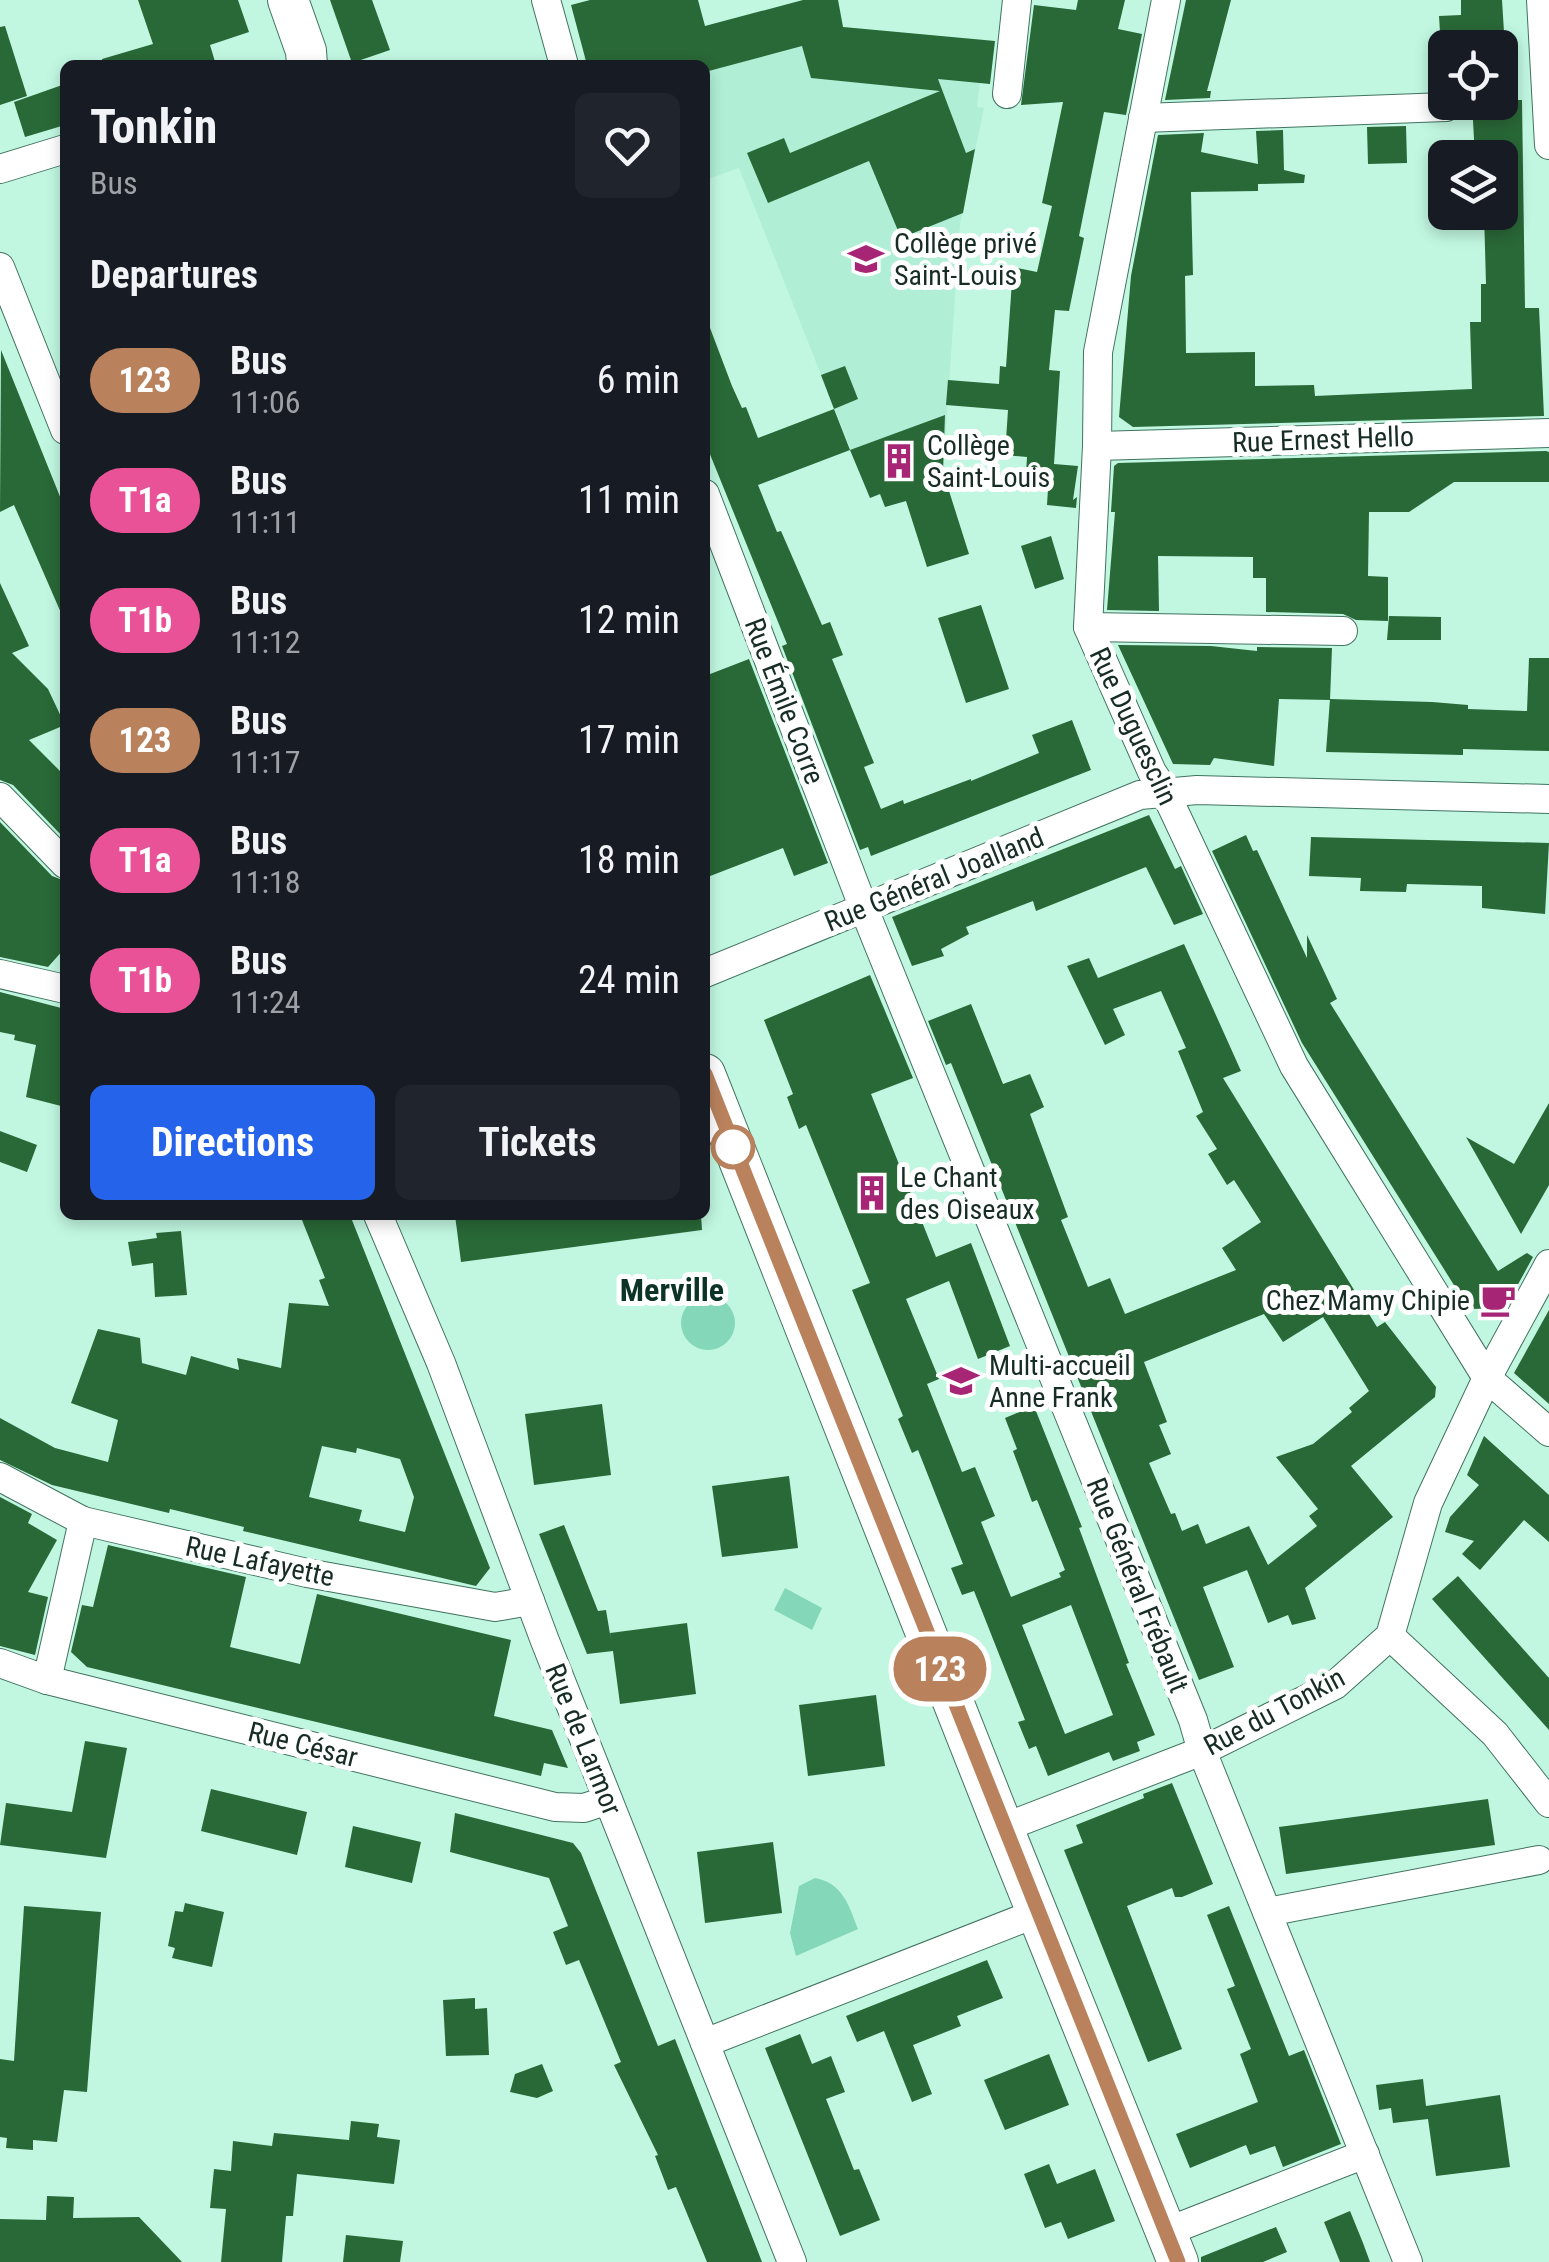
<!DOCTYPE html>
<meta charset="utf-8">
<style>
:root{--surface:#171b24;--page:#20242c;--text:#f1f3f6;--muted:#9ea1a6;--accent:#2563eb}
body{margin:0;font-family:"Roboto Condensed",sans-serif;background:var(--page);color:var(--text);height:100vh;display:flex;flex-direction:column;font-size:38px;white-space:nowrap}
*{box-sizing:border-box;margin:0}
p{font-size:32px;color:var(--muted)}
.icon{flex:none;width:55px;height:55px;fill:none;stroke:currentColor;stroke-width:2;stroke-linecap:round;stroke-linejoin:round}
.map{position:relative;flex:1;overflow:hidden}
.drawer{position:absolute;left:60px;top:60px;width:650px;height:1160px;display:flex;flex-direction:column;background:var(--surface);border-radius:15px;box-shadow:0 5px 15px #0003}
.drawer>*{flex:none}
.badge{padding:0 20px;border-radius:32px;font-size:35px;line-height:65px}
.buttons{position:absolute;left:1428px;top:30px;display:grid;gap:20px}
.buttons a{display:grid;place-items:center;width:90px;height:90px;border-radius:15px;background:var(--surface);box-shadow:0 5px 15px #0003;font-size:50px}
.map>.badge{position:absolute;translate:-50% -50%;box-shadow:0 0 0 5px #fff}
h2{padding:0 30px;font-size:38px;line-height:90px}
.round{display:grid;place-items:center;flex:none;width:105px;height:105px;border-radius:15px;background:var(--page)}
.head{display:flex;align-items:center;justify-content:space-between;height:170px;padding:0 30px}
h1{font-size:48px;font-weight:700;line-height:75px}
.cta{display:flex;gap:20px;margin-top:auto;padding:20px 30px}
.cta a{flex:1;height:115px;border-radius:15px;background:var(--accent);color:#fff;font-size:40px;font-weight:700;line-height:115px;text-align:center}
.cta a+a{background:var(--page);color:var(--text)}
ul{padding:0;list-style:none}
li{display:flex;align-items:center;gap:30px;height:120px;padding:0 30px}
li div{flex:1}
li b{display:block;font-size:38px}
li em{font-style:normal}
li .badge{min-width:110px;font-weight:700;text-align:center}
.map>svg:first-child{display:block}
</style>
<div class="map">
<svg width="1549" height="2262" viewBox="0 0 1549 2262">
<rect width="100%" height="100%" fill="#c1f7e1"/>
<path fill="#b0efd5" d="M 803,0 L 838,0 L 843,27 L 985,40 L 977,107 L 984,108 L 960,224 L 943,472 L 870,498 L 739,168 L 705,180 L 705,65 L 585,65 L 583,58 Z"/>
<g fill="#84d7b8">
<circle cx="708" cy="1323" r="27"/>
<path d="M 785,1588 L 822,1608 L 812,1630 L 774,1610 Z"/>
<path d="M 815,1878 C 843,1883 849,1906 858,1929 L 796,1956 L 790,1933 L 799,1886 Z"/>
</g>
<g fill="#296837" fill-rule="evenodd">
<path d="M 138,0 L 238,0 L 249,32 L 210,45 L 216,65 L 103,65 L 102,59 L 153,44 Z"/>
<path d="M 330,0 L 372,0 L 390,50 L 352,63 Z"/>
<path d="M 590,0 L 698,0 L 705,26 L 803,0 L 838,0 L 843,27 L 995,41 L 990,84 L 938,79 L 966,153 L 975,149 L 963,213 L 901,238 L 869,161 L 768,203 L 747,153 L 784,138 L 790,153 L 940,91 L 811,78 L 802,46 L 705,72 L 705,65 L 587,65 L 571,5 Z"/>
<path d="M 1078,0 L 1125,0 L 1118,29 L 1142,34 L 1126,115 L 1104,112 L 1079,236 L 1084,238 L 1069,311 L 1055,310 L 1049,370 L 1060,371 L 1054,464 L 1078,466 L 1073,500 L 1077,497 L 1076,508 L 1047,505 L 1048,489 L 1025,492 L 1027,457 L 1005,455 L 1008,410 L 946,405 L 948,380 L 999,384 L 1000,366 L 1006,367 L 1013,267 L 1037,272 L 1052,206 L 1042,203 L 1063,102 L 1021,105 L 1034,5 L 1076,10 Z"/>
<path d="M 1186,0 L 1231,0 L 1207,91 L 1211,91 L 1210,98 L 1165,100 Z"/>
<path d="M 1461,0 L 1502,0 L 1505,48 L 1441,48 L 1439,16 L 1461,15 Z"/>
<path d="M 5,26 L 27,96 L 0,105 L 0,27 Z"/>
<path d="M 65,84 L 65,125 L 25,137 L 14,102 Z"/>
<path d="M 1500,100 L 1522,100 L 1525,308 L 1539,308 L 1544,416 L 1133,427 L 1119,417 L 1131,276 L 1158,135 L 1204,133 L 1201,152 L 1258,164 L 1256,131 L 1283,130 L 1284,170 L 1305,175 L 1304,183 L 1258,184 L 1258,191 L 1191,192 L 1193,275 L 1185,276 L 1186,353 L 1255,352 L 1255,386 L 1314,385 L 1315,396 L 1472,389 L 1470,322 L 1481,322 L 1481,284 L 1486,284 L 1484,212 L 1500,212 L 1500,158 L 1475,158 L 1472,102 Z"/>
<path d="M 1406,126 L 1407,163 L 1368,164 L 1367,127 Z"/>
<path d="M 707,320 L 732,386 L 742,408 L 746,407 L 758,438 L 834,409 L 850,450 L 758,485 L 777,532 L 781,531 L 822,625 L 830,622 L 843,655 L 832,659 L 874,763 L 864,767 L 881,809 L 903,800 L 904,804 L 971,779 L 971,781 L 1039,753 L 1032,735 L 1072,720 L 1091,770 L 871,856 L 868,847 L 860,850 L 782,646 L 787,644 L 705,442 Z"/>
<path d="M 1,350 L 65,509 L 65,622 L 14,505 L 0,512 Z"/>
<path d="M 845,366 L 858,399 L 834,409 L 821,375 Z"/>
<path d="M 945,415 L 943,472 L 969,554 L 927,567 L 906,501 L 885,507 L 880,494 L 870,498 L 850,450 Z"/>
<path d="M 1546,451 L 1549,452 L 1549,482 L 1454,482 L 1409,512 L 1369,512 L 1368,576 L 1388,577 L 1388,621 L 1356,620 L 1343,614 L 1266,612 L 1266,578 L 1253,578 L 1253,557 L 1158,556 L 1159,611 L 1107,610 L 1115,512 L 1111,512 L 1114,466 L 1118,463 Z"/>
<path d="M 1051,536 L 1064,579 L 1035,589 L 1021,546 Z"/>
<path d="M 0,583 L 29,646 L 12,653 L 48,689 L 65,725 L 29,740 L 65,776 L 65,839 L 13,785 L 0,780 Z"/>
<path d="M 981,605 L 1009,689 L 966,703 L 938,618 Z"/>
<path d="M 1389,616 L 1441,617 L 1441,640 L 1387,640 Z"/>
<path d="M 1118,645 L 1211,646 L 1257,651 L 1257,647 L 1332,648 L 1330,700 L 1279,699 L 1274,766 L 1214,758 L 1210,765 L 1173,764 Z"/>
<path d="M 1529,658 L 1549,658 L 1549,751 L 1463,749 L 1463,755 L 1326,752 L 1330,699 L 1432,702 L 1468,705 L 1468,709 L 1527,711 Z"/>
<path d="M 749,659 L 828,863 L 794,876 L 783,848 L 705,878 L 705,676 Z"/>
<path d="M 1149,815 L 1175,869 L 1181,866 L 1203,914 L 1174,925 L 1146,867 L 1036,911 L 1033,901 L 966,927 L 969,934 L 941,949 L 944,956 L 912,966 L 892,917 Z"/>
<path d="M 0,822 L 52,876 L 65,881 L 65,948 L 48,967 L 0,957 Z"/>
<path d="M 1246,835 L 1253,851 L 1257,850 L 1307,958 L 1307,935 L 1337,999 L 1330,1003 L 1498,1271 L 1527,1253 L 1533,1257 L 1505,1308 L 1469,1309 L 1302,1043 L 1212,851 Z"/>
<path d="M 1311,837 L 1549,843 L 1545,914 L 1482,908 L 1482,886 L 1407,884 L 1406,892 L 1360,891 L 1361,878 L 1309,876 Z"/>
<path d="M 1184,944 L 1241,1071 L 1223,1078 L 1377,1327 L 1385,1322 L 1436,1387 L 1435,1397 L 1351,1466 L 1393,1517 L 1305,1588 L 1316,1619 L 1292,1625 L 1288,1615 L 1268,1623 L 1247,1570 L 1203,1587 L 1234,1667 L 1199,1680 L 951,1063 L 946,1065 L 928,1021 L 971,1004 L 1003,1084 L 1030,1074 L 1044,1107 L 1030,1114 L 1068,1217 L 1061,1220 L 1088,1287 L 1110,1278 L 1125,1314 L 1236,1270 L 1222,1248 L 1261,1222 L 1234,1180 L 1227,1185 L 1208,1154 L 1217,1149 L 1196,1116 L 1203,1112 L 1178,1051 L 1186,1048 L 1161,991 L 1113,1009 L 1125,1035 L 1105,1045 L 1067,966 L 1089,958 L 1098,978 ZM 1264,1314 L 1283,1342 L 1323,1317 L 1369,1391 L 1349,1408 L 1352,1412 L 1313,1444 L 1276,1457 L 1318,1509 L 1309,1516 L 1317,1526 L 1268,1565 L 1249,1526 L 1206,1544 L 1198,1524 L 1182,1531 L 1175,1513 L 1171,1514 L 1149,1463 L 1171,1454 L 1159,1425 L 1167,1422 L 1144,1362 Z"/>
<path d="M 870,975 L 913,1078 L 871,1094 L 936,1257 L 971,1243 L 1010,1346 L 978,1359 L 949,1281 L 906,1299 L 939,1379 L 927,1384 L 962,1472 L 975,1467 L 995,1516 L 981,1522 L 1011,1597 L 1061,1577 L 1059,1573 L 1065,1570 L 1037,1500 L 1032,1502 L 1013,1451 L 1017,1449 L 1005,1418 L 1034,1406 L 1082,1527 L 1079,1528 L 1129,1663 L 1126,1664 L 1155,1735 L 1137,1742 L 1140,1751 L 1113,1761 L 1109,1752 L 1048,1776 L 1036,1746 L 1029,1749 L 1018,1722 L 1025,1720 L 974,1591 L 962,1595 L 951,1568 L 963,1564 L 918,1450 L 912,1453 L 898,1419 L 903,1416 L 852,1290 L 870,1283 L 806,1125 L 799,1129 L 787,1097 L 793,1094 L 764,1020 ZM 1071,1605 L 1113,1715 L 1065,1734 L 1022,1625 Z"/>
<path d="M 0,992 L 65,1009 L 65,1107 L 26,1097 L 36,1045 L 14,1040 L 15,1035 L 0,1032 Z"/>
<path d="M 1549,1103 L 1549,1185 L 1521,1234 L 1466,1137 L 1514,1164 Z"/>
<path d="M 0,1131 L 37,1145 L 27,1172 L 0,1162 Z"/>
<path d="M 300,1215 L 350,1215 L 490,1568 L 476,1586 L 243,1531 L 244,1527 L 170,1509 L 169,1513 L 52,1485 L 0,1460 L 0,1418 L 55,1448 L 108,1462 L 118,1420 L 71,1403 L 98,1329 L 140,1338 L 142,1363 L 186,1375 L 191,1356 L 239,1370 L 237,1358 L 281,1368 L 289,1303 L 329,1306 L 319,1280 L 325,1278 ZM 322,1446 L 356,1453 L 357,1448 L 400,1459 L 414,1497 L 405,1532 L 359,1521 L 362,1510 L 309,1497 Z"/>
<path d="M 455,1215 L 701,1215 L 702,1230 L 461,1262 Z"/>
<path d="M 181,1231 L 187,1295 L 155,1297 L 153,1263 L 132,1266 L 128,1242 L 157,1238 L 156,1233 Z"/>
<path d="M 1549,1310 L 1549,1404 L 1514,1373 Z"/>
<path d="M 602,1404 L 611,1475 L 534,1485 L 525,1414 Z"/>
<path d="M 1484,1436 L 1549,1495 L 1549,1542 L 1524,1520 L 1480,1570 L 1462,1554 L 1474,1541 L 1445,1532 L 1450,1517 L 1479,1485 L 1467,1475 Z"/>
<path d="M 789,1476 L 798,1548 L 722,1557 L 712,1486 Z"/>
<path d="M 0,1497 L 32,1514 L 28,1523 L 57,1540 L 28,1592 L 48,1597 L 35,1655 L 0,1646 Z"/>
<path d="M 564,1525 L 598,1611 L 606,1610 L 611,1640 L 610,1633 L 687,1623 L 696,1694 L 620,1704 L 613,1651 L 587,1654 L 539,1534 Z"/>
<path d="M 108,1545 L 246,1577 L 230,1647 L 300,1664 L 317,1594 L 511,1640 L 494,1716 L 552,1730 L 568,1768 L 544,1763 L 541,1776 L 87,1667 L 71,1652 L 82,1605 L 93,1607 Z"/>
<path d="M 1458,1576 L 1549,1678 L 1549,1730 L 1432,1599 Z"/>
<path d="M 876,1695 L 885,1766 L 808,1776 L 799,1705 Z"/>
<path d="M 85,1741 L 127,1748 L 106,1858 L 0,1845 L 6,1803 L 72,1812 Z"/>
<path d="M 1172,1783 L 1213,1884 L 1182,1897 L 1175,1897 L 1172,1888 L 1127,1906 L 1182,2049 L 1148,2062 L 1064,1850 L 1083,1843 L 1076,1825 L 1144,1798 L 1143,1794 Z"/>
<path d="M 211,1789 L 307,1812 L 297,1855 L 201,1831 Z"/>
<path d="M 1488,1799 L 1495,1845 L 1286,1874 L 1279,1827 Z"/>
<path d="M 455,1813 L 573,1843 L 581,1853 L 658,2046 L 675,2039 L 762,2262 L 707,2262 L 676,2187 L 668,2190 L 655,2156 L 658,2155 L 614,2065 L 621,2062 L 579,1960 L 566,1965 L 553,1932 L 568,1926 L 549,1878 L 450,1852 Z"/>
<path d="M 353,1826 L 421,1842 L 412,1883 L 345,1867 Z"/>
<path d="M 773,1842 L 782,1913 L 705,1923 L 697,1852 Z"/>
<path d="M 185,1903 L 224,1912 L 212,1967 L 172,1958 L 175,1948 L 168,1946 L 175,1911 L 183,1912 Z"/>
<path d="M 24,1906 L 101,1912 L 87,2092 L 64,2090 L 57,2142 L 33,2140 L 33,2150 L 6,2148 L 7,2138 L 0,2137 L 0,2059 L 14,2061 Z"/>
<path d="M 1229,1906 L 1289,2056 L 1304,2050 L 1341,2144 L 1283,2167 L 1275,2146 L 1250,2155 L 1246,2145 L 1190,2168 L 1176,2134 L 1258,2102 L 1240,2054 L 1251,2049 L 1227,1989 L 1235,1986 L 1207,1915 Z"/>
<path d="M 987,1960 L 1003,1998 L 957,2016 L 961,2026 L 913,2045 L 932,2094 L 912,2102 L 884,2031 L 857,2042 L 846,2016 Z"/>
<path d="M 475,1998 L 475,2009 L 487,2008 L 489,2055 L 446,2056 L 443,2000 Z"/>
<path d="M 800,2034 L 812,2064 L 831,2056 L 845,2092 L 826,2099 L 854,2170 L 859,2169 L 880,2220 L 840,2236 L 765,2048 Z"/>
<path d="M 1049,2054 L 1069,2105 L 1005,2130 L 984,2080 Z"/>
<path d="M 542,2064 L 553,2091 L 537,2098 L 510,2092 L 515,2074 Z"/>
<path d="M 1423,2079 L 1426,2106 L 1500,2095 L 1510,2167 L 1436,2176 L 1428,2119 L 1393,2123 L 1391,2108 L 1379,2110 L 1376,2085 Z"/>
<path d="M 351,2121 L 379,2124 L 377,2137 L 400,2140 L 394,2184 L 297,2174 L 293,2216 L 286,2216 L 282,2262 L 221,2262 L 226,2209 L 210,2208 L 214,2169 L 231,2171 L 233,2141 L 272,2146 L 274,2133 L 349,2140 Z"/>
<path d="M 1049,2164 L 1057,2184 L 1095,2169 L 1115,2221 L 1068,2239 L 1061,2222 L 1045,2228 L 1024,2174 Z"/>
<path d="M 47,2196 L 74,2197 L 73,2218 L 139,2217 L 182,2262 L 0,2262 L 0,2219 L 46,2220 Z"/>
<path d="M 1350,2211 L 1363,2243 L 1370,2262 L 1340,2262 L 1324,2222 Z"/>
<path d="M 1276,2227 L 1287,2252 L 1263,2262 L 1201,2262 L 1201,2257 Z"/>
<path d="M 346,2235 L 403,2241 L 400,2262 L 343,2262 Z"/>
</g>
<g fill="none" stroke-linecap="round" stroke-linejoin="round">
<defs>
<g id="street">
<path d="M 546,0 L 564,65"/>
<path d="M 1166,0 L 1098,352 L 1097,446 L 1088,627 L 1152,772 L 1165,792 L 1294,1066 L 1487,1378 L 1549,1432"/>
<path d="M 1541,0 L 1549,145"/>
<path d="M 1007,94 L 1017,0"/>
<path d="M 1143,118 L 1446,107"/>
<path d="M 0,169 L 65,149"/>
<path d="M 0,267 L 65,430"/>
<path d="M 1097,446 L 1549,433"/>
<path d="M 705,494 L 864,909 L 1193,1720 L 1202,1751 L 1408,2262"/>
<path d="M 1088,627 L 1343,631"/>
<path d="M 0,797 L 65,864"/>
<path d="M 705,973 L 1140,795 L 1197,790 L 1549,799"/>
<path d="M 0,974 L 65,989"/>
<path d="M 378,1215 L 441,1363 L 545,1641 L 792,2262"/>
<path d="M 0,1477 L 83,1521 L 307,1573 L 495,1607 L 530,1601"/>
<path d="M 1390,1636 L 1495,1734 L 1549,1803"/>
<path d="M 0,1663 L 47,1680 L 555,1807 L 584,1808 L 608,1800"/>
<path d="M 47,1680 L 83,1521"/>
<path d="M 1003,1828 L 1202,1751 L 1335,1685 L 1390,1636 L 1428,1503 L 1487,1378 L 1549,1264"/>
<path d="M 1267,1912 L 1539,1860"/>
<path d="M 705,2043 L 1037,1913"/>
<path d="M 1166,2232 L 1365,2154"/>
</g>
<g id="secondary">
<path d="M 288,0 L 306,51 L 307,65"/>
<path d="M 705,1074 L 1003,1828 L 1178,2262"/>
</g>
</defs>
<use href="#street" stroke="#417360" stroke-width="30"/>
<use href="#secondary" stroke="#417360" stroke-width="42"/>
<use href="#street" stroke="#fff" stroke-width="28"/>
<use href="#secondary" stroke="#fff" stroke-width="40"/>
</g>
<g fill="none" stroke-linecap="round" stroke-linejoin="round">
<defs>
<path id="line" d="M 705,1074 L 1178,2262"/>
</defs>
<use href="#line" stroke="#fff" stroke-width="22"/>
<use href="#line" stroke="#b9825d" stroke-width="15"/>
</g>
<defs>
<symbol id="school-bare" viewBox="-9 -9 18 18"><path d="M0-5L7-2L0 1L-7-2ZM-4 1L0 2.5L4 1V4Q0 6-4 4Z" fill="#a62574" stroke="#fff" stroke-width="2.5" paint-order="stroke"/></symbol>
<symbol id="building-bare" viewBox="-9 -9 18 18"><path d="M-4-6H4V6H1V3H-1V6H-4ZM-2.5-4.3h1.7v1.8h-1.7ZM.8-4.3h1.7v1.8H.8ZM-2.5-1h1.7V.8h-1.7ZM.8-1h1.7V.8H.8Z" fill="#a62574" stroke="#fff" stroke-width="2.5" paint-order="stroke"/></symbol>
<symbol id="cafe-bare" viewBox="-9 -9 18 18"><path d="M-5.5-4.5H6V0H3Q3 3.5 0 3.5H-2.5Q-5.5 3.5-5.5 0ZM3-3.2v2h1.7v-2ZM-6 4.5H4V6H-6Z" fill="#a62574" stroke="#fff" stroke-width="2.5" paint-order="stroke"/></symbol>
</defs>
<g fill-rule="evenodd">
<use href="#school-bare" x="841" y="234" width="50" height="50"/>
<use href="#building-bare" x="874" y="436" width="50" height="50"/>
<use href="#building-bare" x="847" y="1168" width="50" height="50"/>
<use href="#cafe-bare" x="1473" y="1275" width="50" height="50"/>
<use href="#school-bare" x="936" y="1356" width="50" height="50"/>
</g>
<circle fill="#fff" stroke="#b9825d" stroke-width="5" cx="733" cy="1147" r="20"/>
<g text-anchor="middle" stroke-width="10" stroke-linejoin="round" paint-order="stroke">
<g font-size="28" fill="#162c24" stroke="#fff" text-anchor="start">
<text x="894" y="253">Collège privé<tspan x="894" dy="32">Saint-Louis</tspan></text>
<text x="927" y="455">Collège<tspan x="927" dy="32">Saint-Louis</tspan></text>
<text x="900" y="1187">Le Chant<tspan x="900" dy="32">des Oiseaux</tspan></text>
<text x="1470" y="1310" text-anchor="end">Chez Mamy Chipie</text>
<text x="989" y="1375">Multi-accueil<tspan x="989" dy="32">Anne Frank</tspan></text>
</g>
<g font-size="28" fill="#162c24" stroke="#fff">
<text transform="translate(1323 439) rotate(-2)" y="10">Rue Ernest Hello</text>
<text transform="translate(785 701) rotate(69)" y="10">Rue Émile Corre</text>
<text transform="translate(1134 726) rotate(65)" y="10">Rue Duguesclin</text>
<text transform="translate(934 879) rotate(-22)" y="10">Rue Général Joalland</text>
<text transform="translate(260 1561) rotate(12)" y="10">Rue Lafayette</text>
<text transform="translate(1138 1585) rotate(68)" y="10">Rue Général Frébault</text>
<text transform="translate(1274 1711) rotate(-28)" y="10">Rue du Tonkin</text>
<text transform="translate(584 1739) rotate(68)" y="10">Rue de Larmor</text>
<text transform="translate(303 1744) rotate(14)" y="10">Rue César</text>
</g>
<g font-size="32" font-weight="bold" fill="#0b3326" stroke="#fff">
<text x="672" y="1301">Merville</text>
</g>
</g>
</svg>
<div class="buttons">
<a><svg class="icon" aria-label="locate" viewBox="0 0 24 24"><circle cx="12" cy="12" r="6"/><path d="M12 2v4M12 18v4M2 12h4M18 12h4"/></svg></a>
<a><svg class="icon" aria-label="layers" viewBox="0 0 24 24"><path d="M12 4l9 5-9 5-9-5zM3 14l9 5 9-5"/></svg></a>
</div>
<b class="badge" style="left:940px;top:1669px;background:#b9825d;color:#fff">123</b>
<section class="drawer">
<div class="head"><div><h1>Tonkin</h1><p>Bus</p></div><a class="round"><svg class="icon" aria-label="heart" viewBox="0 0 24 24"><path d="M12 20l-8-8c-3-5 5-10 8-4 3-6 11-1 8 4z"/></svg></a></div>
<h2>Departures</h2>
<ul>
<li><span class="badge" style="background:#b9825d;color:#fff">123</span><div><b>Bus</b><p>11:06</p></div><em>6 min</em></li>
<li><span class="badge" style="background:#ea5297;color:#fff">T1a</span><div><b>Bus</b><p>11:11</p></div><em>11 min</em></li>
<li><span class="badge" style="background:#ea5297;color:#fff">T1b</span><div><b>Bus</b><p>11:12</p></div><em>12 min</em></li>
<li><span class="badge" style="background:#b9825d;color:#fff">123</span><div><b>Bus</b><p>11:17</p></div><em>17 min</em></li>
<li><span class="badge" style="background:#ea5297;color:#fff">T1a</span><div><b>Bus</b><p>11:18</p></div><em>18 min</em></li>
<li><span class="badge" style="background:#ea5297;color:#fff">T1b</span><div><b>Bus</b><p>11:24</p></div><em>24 min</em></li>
</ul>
<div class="cta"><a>Directions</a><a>Tickets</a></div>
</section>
</div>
